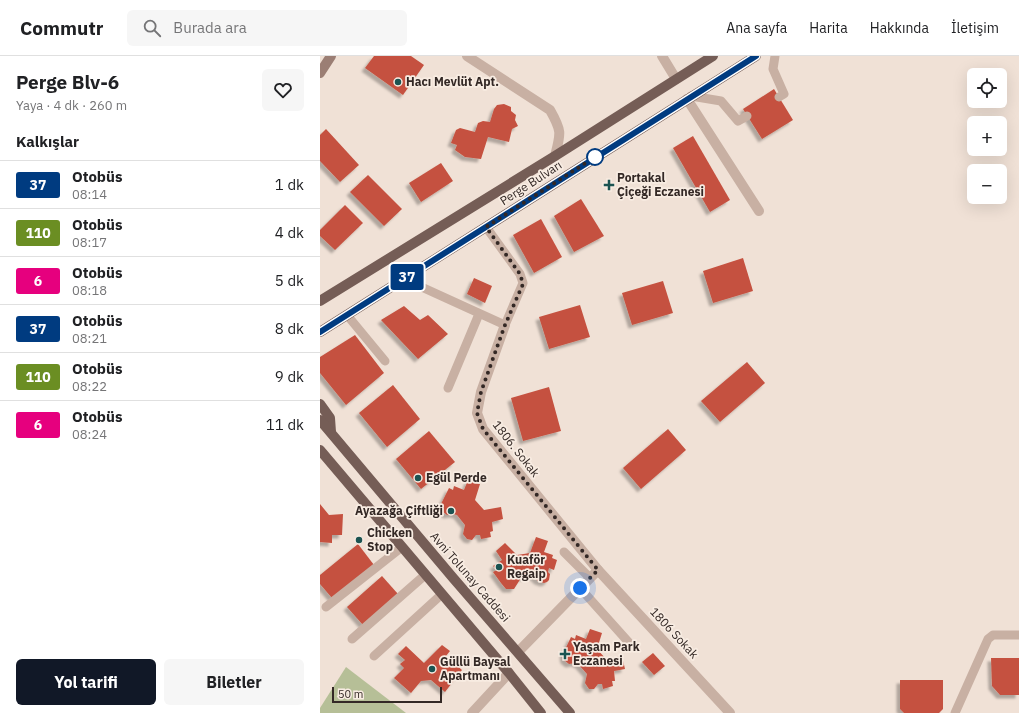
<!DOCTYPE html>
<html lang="tr">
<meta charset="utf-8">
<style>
:root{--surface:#fff;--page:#f6f6f6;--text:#202124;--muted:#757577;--line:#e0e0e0;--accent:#111827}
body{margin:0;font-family:"IBM Plex Sans",sans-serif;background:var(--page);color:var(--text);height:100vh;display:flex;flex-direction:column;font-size:15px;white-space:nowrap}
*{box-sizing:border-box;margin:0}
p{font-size:13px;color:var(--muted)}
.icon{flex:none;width:22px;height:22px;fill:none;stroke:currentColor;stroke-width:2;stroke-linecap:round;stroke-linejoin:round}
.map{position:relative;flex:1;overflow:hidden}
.sheet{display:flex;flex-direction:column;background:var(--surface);width:320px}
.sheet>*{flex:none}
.badge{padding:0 8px;border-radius:3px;font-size:14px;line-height:26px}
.fabs{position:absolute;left:647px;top:12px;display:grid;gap:8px}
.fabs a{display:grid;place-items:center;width:40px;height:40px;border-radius:6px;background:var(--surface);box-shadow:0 4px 16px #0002;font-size:20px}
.scale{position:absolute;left:12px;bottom:10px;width:110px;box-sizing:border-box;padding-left:4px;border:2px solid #332825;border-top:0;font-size:11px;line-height:14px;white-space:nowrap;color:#332825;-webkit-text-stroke:3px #f8ece2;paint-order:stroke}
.you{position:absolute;width:20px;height:20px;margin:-10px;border:3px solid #fff;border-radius:50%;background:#1a73e8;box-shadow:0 0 0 6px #1a73e833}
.map>.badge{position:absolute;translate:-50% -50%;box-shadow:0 0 0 2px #fff}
h2{padding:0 16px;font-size:15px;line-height:36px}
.round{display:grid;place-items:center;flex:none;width:42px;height:42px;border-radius:6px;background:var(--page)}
.headline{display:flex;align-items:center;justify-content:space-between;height:68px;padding:0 16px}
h1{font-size:19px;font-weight:700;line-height:30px}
.primary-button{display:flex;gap:8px;margin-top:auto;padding:8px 16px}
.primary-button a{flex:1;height:46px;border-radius:6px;background:var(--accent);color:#fff;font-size:16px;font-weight:700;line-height:46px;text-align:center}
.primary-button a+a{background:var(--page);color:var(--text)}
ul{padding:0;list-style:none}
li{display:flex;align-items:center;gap:12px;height:48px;padding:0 16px;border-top:1px solid var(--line)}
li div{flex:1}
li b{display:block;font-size:15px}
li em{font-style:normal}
li .badge{min-width:44px;font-weight:700;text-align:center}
header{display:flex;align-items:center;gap:24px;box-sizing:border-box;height:56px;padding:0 20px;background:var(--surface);border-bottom:1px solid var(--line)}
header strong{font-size:19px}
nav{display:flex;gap:22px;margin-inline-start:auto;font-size:14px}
.search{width:280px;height:36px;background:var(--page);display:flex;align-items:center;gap:10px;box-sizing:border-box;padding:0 14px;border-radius:6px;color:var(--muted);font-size:15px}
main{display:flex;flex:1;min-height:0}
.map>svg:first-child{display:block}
</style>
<header>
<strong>Commutr</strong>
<div class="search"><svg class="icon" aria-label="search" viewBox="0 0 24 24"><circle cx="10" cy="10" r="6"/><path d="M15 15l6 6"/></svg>Burada ara</div>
<nav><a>Ana sayfa</a><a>Harita</a><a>Hakkında</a><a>İletişim</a></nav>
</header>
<main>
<section class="sheet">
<div class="headline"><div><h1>Perge Blv-6</h1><p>Yaya · 4 dk · 260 m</p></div><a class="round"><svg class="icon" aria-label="heart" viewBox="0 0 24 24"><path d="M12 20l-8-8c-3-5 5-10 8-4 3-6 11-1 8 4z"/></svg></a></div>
<h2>Kalkışlar</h2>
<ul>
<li><span class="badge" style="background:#003b80;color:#fff">37</span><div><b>Otobüs</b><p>08:14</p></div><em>1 dk</em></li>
<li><span class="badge" style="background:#6b8e23;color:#fff">110</span><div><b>Otobüs</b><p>08:17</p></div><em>4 dk</em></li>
<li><span class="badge" style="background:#e6007e;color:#fff">6</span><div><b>Otobüs</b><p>08:18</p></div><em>5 dk</em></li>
<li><span class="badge" style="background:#003b80;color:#fff">37</span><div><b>Otobüs</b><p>08:21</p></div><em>8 dk</em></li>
<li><span class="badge" style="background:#6b8e23;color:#fff">110</span><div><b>Otobüs</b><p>08:22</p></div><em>9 dk</em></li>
<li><span class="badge" style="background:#e6007e;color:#fff">6</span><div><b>Otobüs</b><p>08:24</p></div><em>11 dk</em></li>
</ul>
<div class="primary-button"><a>Yol tarifi</a><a>Biletler</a></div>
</section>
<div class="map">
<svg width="699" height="657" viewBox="0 0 699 657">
<defs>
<filter id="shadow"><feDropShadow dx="-3.5" dy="3.5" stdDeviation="1" flood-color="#0004"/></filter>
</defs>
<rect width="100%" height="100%" fill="#f0e1d6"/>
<path fill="#b6bf97" d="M 26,611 L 86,657 L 0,657 L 0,652 Z"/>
<g fill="#c5513f" filter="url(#shadow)">
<path d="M 54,0 L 91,0 L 104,9 L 83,39 L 45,12 Z"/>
<path d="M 454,33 L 473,64 L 442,83 L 423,53 Z"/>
<path d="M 184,48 L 191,51 L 191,55 L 196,59 L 195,64 L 198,70 L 192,73 L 189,86 L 168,81 L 161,103 L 145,101 L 135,94 L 137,89 L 131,87 L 136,74 L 140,72 L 155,76 L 158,67 L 163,65 L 170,66 L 174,53 L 177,49 Z"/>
<path d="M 6,73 L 39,109 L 20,126 L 0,105 L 0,79 Z"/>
<path d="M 373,80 L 410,144 L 390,156 L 353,92 Z"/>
<path d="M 121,107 L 133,125 L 101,146 L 89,127 Z"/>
<path d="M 48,119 L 82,153 L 64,170 L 30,136 Z"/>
<path d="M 261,143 L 284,180 L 254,196 L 234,160 Z"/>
<path d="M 25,149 L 43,167 L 15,194 L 0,180 L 0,174 Z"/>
<path d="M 221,163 L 242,201 L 214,217 L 193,179 Z"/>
<path d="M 423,202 L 433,235 L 393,247 L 383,215 Z"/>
<path d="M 154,222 L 172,230 L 165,247 L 147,238 Z"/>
<path d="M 343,225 L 353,257 L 312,269 L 302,237 Z"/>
<path d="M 260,249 L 270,281 L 229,293 L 219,261 Z"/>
<path d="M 84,250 L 100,264 L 108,259 L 128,278 L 98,303 L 61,264 Z"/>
<path d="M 35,279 L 64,317 L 26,349 L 0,317 L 0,301 Z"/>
<path d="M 427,306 L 445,327 L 400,366 L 381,345 Z"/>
<path d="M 73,329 L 100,363 L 67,391 L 39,357 Z"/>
<path d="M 229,331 L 241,375 L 203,385 L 191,342 Z"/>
<path d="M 348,373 L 366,394 L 321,433 L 303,412 Z"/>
<path d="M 109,375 L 135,406 L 101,433 L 76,403 Z"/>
<path d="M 148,424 L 160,428 L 155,444 L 164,454 L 181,451 L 183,463 L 172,466 L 173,475 L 170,476 L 171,481 L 161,483 L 160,479 L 156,479 L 152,484 L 147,483 L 143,478 L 145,469 L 137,459 L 133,458 L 127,459 L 122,455 L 121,448 L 129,432 L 133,434 L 134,430 L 144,434 Z"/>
<path d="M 0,448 L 9,459 L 23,458 L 22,479 L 12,479 L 12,487 L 0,486 Z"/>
<path d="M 216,481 L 228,485 L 224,496 L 233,499 L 232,502 L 237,504 L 234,514 L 229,512 L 228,516 L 230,518 L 229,524 L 227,526 L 224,527 L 218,525 L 213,520 L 201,522 L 194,533 L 186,533 L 181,527 L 173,516 L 177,514 L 173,510 L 182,504 L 176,495 L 185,487 L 197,499 L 210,497 Z"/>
<path d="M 38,488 L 54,509 L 12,542 L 0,528 L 0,519 Z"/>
<path d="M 62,520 L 78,538 L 43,569 L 27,551 Z"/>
<path d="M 270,573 L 282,577 L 277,593 L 286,603 L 302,600 L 305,613 L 294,615 L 295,625 L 292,625 L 293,630 L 283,633 L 282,628 L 278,628 L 274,633 L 269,633 L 265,627 L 267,618 L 259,609 L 255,607 L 249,608 L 244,604 L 243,598 L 251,581 L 255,583 L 256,579 L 266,583 Z"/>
<path d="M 122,589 L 130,595 L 126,600 L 142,614 L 125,636 L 111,624 L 101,625 L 91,637 L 74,622 L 84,612 L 80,608 L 85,604 L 78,598 L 86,590 L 104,607 Z"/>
<path d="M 333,597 L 345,610 L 334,619 L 322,606 Z"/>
<path d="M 671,602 L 699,602 L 699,639 L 680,639 L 672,630 Z"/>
<path d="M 580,624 L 623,624 L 623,653 L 619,657 L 584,657 L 580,653 Z"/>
</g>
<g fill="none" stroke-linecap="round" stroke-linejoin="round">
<g stroke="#c8b0a3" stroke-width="9">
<path d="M 455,0 L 453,13 L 464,38 L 459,41"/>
<path d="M 371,40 L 401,45 L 418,65 L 427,60"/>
<path d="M 84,223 L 185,269 L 203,227 L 200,218 L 166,171"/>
<path d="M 27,259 L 65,305"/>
<path d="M 128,332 L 159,258"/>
<path d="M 244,496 L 270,522"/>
<path d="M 260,532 L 312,590"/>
<path d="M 6,551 L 82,491"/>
<path d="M 32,583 L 105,519"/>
<path d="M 54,600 L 122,538"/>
<path d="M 635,657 L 668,583 L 673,579 L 699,579"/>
</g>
<g stroke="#c8b0a3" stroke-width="10">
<path d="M 147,0 L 230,54 C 242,75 241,77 235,100"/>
<path d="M 342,0 L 356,23"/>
<path d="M 367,43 L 439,155"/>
<path d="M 185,269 L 161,336 L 157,357 L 163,373 L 278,514 L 410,657"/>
<path d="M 198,596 L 278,514"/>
<path d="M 152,657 L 189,617"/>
</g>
<path stroke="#9b7e74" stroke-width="10" d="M 0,17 L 11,0"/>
<g stroke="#755d56" stroke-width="10">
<path d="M 0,245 L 235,100 L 393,0"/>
<path d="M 0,276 L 436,0"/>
<path d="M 0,348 L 10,362 L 11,376"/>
<path d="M 0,364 L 134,523 L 250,657"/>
<path d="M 0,394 L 189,617 L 221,657"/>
</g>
</g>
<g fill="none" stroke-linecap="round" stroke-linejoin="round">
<defs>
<path id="line" d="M 0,276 L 436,0"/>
</defs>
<use href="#line" stroke="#fff" stroke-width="9"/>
<use href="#line" stroke="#003b80" stroke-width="6"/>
<path stroke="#332825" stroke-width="4" stroke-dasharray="0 7.2" d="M 260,532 L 278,514 L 163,373 L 157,357 L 161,336 L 185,269 L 203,228 L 200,218 L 166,171 L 275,101"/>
</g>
<g fill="#1b5351" stroke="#f8ece2" stroke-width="1.5">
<circle cx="78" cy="26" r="4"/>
<path d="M287 123h4v4h4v4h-4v4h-4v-4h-4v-4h4z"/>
<circle cx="98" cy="422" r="4"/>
<circle cx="131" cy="455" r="4"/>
<circle cx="39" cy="484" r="4"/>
<circle cx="179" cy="511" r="4"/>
<path d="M243 592h4v4h4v4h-4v4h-4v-4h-4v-4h4z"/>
<circle cx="112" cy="613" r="4"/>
</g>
<circle fill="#fff" stroke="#003b80" stroke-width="2" cx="275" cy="101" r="8"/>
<g text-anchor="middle" stroke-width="3.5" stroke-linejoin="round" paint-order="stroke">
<g font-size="12" font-weight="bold" fill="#332825" stroke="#f8ece2" text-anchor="start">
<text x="86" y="30">Hacı Mevlüt Apt.</text>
<text x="297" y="126">Portakal<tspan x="297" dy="14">Çiçeği Eczanesi</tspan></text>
<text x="106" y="426">Egül Perde</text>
<text x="123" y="459" text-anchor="end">Ayazağa Çiftliği</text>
<text x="47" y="481">Chicken<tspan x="47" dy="14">Stop</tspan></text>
<text x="187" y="508">Kuaför<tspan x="187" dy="14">Regaip</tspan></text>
<text x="253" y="595">Yaşam Park<tspan x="253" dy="14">Eczanesi</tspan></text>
<text x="120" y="610">Güllü Baysal<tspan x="120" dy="14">Apartmanı</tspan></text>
</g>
<g font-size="12" fill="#332825" stroke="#f8ece2">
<text transform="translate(211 127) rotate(-33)" y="4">Perge Bulvarı</text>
<text transform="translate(196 393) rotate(52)" y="4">1806. Sokak</text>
<text transform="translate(150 521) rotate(49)" y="4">Avni Tolunay Caddesi</text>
<text transform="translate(354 577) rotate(47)" y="4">1806 Sokak</text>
</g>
</g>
</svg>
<div class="fabs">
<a><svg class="icon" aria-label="locate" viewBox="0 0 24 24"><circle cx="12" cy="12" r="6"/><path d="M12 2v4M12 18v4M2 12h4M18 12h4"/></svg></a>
<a>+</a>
<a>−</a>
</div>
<div class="scale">50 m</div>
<div class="you" style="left:260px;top:532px"></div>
<b class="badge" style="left:87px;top:221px;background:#003b80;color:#fff">37</b>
</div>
</main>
